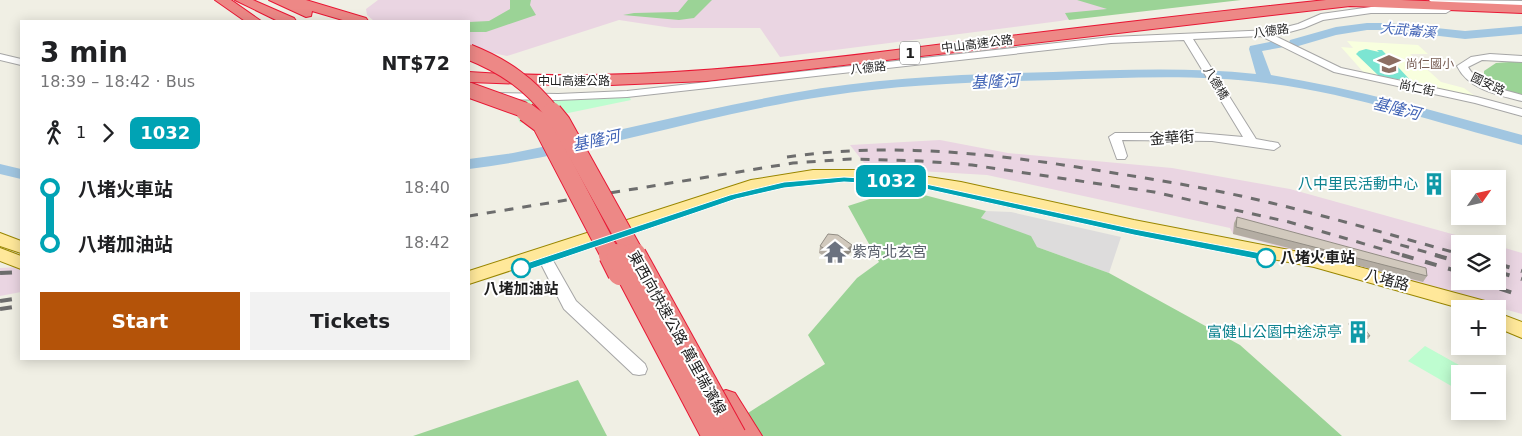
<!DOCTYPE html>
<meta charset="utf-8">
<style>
:root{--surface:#fff;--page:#f2f2f2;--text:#202124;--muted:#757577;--accent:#b45309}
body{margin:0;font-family:"DejaVu Sans","Noto Sans TC",sans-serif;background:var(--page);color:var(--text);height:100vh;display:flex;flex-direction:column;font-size:19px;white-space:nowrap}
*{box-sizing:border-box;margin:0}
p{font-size:16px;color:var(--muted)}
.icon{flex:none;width:28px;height:28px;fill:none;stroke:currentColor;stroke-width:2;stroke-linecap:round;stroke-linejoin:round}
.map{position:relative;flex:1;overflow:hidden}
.side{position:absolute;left:20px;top:20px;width:450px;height:340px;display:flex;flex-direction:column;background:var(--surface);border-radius:0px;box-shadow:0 2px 12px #0003}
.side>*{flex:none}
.badge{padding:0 10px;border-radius:8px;font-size:18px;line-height:32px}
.needle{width:32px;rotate:56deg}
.fabs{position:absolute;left:1451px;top:170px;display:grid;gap:10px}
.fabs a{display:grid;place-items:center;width:55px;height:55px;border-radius:0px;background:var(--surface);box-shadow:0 2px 12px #0003;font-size:25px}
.map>.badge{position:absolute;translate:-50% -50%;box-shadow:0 0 0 2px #fff}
.legs{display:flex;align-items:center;gap:8px;height:55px;padding:0 20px;font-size:16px}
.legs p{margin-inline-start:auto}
.head{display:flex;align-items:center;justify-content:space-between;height:85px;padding:0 20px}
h1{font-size:28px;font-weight:800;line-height:38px}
.button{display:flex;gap:10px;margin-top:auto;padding:10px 20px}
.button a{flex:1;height:58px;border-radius:0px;background:var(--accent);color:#fff;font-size:20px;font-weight:800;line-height:58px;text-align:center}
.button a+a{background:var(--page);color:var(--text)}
ul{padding:0 20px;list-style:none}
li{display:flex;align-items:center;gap:18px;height:55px;font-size:19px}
li i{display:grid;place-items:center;width:8px;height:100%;margin:0 6px;background:currentColor}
li i::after{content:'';width:12px;height:12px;margin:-6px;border:4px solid;border-radius:50%;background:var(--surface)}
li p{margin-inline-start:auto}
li:first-child i{background:linear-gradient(#0000 50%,currentColor 0)}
li:last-child i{background:linear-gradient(currentColor 50%,#0000 0)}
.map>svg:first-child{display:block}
</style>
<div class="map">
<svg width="1522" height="436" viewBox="0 0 1522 436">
<rect width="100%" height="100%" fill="#f0efe4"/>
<path fill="#dddcdc" d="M 986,211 L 1011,212 L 1121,237 L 1109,273 L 1037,247 L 981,218 Z"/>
<g fill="#ead5e2">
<path d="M 378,0 L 1103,0 L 1126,9 L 1060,21 L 780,57 L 760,28 L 672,28 L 619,20 L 507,56 L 469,48 L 469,21 L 374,21 L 367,15 L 366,9 Z"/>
<path d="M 940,140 L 1008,153 L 1172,168 L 1290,189 L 1488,244 L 1460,244 L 1460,281 L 1498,281 L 1498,246 L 1522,253 L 1522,314 L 1233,234 L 1230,228 L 987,175 L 868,168 L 850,145 Z"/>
<path d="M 21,267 L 21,292 L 0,296 L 0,268 Z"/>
</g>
<path fill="#f8ffde" d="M 1347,41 L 1418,45 L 1428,54 L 1410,54 L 1441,82 L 1464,88 L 1479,99 L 1365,74 L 1341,47 L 1353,48 Z"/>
<g fill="#9bd396">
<path d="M 510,0 L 531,0 L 530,5 L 536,15 L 486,32 L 469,32 L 469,22 L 489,21 L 510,9 Z"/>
<path d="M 688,0 L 712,0 L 694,18 L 679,20 L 623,15 L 634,13 L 678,12 Z"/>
<path d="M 1077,0 L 1241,0 L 1069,20 L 1065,13 L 1107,9 Z"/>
<path d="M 1522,61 L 1522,96 L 1505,90 L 1484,74 L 1484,71 L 1496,63 Z"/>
<path d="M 901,189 L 986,211 L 981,218 L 1031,236 L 1037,247 L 1109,273 L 1240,345 L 1342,436 L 712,436 L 825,364 L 808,335 L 857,278 L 879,262 L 848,206 Z"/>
<path d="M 578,380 L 607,436 L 413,436 Z"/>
</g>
<g fill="#befdd0">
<path d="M 629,96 L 631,100 L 520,123 L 514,110 L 514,97 Z"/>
<path d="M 1425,346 L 1475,374 L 1460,374 L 1460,391 L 1408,361 Z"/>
</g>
<path fill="#7ce5d2" d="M 1366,49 L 1379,52 L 1377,50 L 1382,50 L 1413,83 L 1408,83 L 1405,80 L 1380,77 L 1356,54 L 1359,51 Z"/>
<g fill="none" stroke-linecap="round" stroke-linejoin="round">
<g fill="#a1c6e1" fill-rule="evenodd">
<path d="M 1367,23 L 1388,23 L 1465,31 L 1522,26 L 1522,34 L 1465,39 L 1388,30 L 1367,30 L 1336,35 L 1295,47 L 1289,43 L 1290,40 L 1336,27 Z"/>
<path d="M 1279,40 L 1285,44 L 1284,47 L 1262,51 L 1271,75 C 1356,89 1439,112 1522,135 L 1522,145 C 1437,123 1354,94 1266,83 C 1197,74 1126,78 1057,80 C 980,82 903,84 827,96 C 706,114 590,154 469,169 L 469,159 L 513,153 C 607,134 699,110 793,93 C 879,77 966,74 1053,72 C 1120,70 1189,67 1256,74 L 1249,49 L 1250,46 Z"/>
<path d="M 0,164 L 21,169 L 21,179 L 0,174 Z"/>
</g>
<defs>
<g id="minor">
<path d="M 1429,0 L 1522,1 L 1522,7 L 1433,4 Z"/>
<path d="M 1371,7 L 1446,7 L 1451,10 L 1446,13 L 1371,13 L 1323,20 L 1304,28 L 1275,36 L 1341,68 L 1477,97 L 1522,109 L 1522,116 L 1475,103 L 1334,72 L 1261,36 L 1193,39 L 1256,139 L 1278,143 L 1280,146 L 1274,150 L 1212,141 L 1122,140 L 1127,156 L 1125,159 L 1117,159 L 1109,137 L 1115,133 L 1197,133 L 1243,137 L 1184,40 L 1111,43 L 627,97 L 558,100 L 492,99 L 486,96 L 492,93 L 558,94 L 627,91 L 1111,37 L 1274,30 L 1298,24 L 1321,14 Z"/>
<path d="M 0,54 L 21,59 L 21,65 L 0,60 Z"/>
<path d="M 1490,54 L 1522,56 L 1522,62 L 1482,60 L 1468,67 C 1478,85 1504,90 1522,95 L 1522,101 C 1498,95 1469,90 1457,66 L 1471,57 Z"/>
<path d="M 546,255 L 551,257 L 576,301 L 645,364 L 647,369 L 645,374 L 639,375 L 633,374 L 564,309 L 539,260 Z"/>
</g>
<g id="major">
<path d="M 813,170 L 884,170 L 961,182 L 1134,220 L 1315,255 L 1496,304 L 1499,309 L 1498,312 L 1498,309 L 1463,309 L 1314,267 L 1134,232 L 961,192 L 884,180 L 813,180 L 760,189 L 469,284 L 469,271 L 751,180 Z"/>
<path d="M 0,233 L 21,241 L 21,253 L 0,246 Z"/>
<path d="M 0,248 L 21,256 L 21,269 L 0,261 Z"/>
<path d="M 1498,313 L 1522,322 L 1522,338 L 1498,328 Z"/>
</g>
<g id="highway">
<path d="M 215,0 L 231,0 L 261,21 L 245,21 Z"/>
<path d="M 235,0 L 253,0 L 294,18 L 296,21 L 278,21 Z"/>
<path d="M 269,0 L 306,0 L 366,18 L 368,21 L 346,21 L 312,11 L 311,16 L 306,17 Z"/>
<path d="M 1326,0 L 1401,0 L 1522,5 L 1522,13 L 1350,6 L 706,81 L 587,86 L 469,82 L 469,72 C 635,83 788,64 952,43 C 1076,28 1201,13 1326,0 Z"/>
<path d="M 726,390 L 735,393 L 762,436 L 735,436 L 713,400 L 717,393 Z"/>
</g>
</defs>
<use href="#minor" stroke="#a6a6a6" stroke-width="2"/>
<use href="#major" stroke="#998600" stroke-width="2"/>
<use href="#highway" stroke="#e81734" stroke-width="2"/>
<use href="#minor" fill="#fff" fill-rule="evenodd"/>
<use href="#major" fill="#ffe89a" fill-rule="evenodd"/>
<use href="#highway" fill="#ed8886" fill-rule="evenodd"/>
<g stroke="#6d6d6d" stroke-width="3" stroke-dasharray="9 9" stroke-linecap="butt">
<path d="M 787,157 C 885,143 979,152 1077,167 C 1132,176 1186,184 1241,196 C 1314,212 1387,234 1460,254"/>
<path d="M 469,216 L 793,163 L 851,159 L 921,161 L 972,165 L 1154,192 L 1289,222 L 1406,256"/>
<path d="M 1383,240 L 1440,256"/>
</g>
<g stroke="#6d6d6d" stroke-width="4" stroke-dasharray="12 12" stroke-linecap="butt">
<path d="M 1402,255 L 1460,272"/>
<path d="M 1435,255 L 1460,262"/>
<path d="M 1498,264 L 1522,271"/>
<path d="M 1498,272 L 1522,279"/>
<path d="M 0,273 L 21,272"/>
<path d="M 1477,281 L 1522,296"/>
<path d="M 0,301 L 21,298"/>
<path d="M 0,309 L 21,306"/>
</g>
<defs>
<g id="highway-bridge-far2">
<path d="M 469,52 C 504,66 530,84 553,114"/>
<path d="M 469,90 L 522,109 L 528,114"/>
</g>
<g id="highway-bridge-far1">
<path d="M 526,112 L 542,124 L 611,256"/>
<path d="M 552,112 L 561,123 L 635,256"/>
</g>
<g id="highway-bridge">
<path d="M 611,255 L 620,273"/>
<path d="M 634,255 L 734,436"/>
<path d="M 619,256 L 714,436"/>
</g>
</defs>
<use href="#highway-bridge-far2" stroke="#e81734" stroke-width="17" stroke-linecap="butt"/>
<use href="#highway-bridge-far1" stroke="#e81734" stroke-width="21" stroke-linecap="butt"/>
<use href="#highway-bridge" stroke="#e81734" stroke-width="26" stroke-linecap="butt"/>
<use href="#highway-bridge-far2" stroke="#ed8886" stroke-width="15"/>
<use href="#highway-bridge-far1" stroke="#ed8886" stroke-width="19"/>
<use href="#highway-bridge" stroke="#ed8886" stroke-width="24"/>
</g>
<g fill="#b4ada3">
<path d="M 1237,217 L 1427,276 L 1423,282 L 1233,234 L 1234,223 Z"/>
<path d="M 820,246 L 851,252 L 837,264 L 819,253 Z"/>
<path d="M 1350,321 L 1370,336 L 1368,339 L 1359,339 L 1348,324 Z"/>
</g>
<path fill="#928d84" d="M 852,245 L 851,252 L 837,264 L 838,257 Z"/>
<g fill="#d1c9bd" stroke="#928d84">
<path d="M 1237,217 L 1426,268 L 1427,276 L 1236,227 Z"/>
<path d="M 828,234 L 838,235 L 852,245 L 838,257 L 820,246 Z"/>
<path d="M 1350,321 L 1359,321 L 1370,336 L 1361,336 Z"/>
</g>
<path fill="#00a3b4" stroke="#fff" d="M 844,177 L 912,181 L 1134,229 L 1266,254 L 1271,258 L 1266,261 L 1134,235 L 912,186 L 844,182 L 784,188 L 736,199 L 525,271 L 521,272 L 516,268 L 518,266 L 730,195 L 784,182 Z"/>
<defs>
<symbol id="school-bare" viewBox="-9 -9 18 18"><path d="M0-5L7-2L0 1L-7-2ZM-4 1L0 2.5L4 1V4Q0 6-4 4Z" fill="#8d6e63" stroke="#fff" stroke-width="2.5" paint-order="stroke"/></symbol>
<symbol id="building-bare" viewBox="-9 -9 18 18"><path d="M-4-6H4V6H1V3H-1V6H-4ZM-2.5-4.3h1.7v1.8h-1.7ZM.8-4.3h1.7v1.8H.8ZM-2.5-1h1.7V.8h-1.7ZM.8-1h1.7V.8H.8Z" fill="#0f9aa8" stroke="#fff" stroke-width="2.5" paint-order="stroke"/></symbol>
<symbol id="temple-bare" viewBox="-9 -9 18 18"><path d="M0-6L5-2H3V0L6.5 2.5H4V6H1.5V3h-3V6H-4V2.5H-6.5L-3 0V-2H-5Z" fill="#6b7280" stroke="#fff" stroke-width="2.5" paint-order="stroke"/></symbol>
</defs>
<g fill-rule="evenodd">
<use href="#school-bare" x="1373" y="48" width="32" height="32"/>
<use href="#building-bare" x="1418" y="168" width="32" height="32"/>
<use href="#temple-bare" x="819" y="236" width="32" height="32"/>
<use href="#building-bare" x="1342" y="316" width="32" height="32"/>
</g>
<g fill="#fff" stroke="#00a3b4" stroke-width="2.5">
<circle cx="1266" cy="258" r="9"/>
<circle cx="521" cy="268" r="9"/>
</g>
<g text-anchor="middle" stroke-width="4" stroke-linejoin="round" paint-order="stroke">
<g font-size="12" fill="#1f1f1f" stroke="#fff">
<text transform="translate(1271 31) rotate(-8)" y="4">八德路</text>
<text transform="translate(977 44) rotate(-7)" y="4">中山高速公路</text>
<text transform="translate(868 68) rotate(-6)" y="4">八德路</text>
<text x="574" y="85">中山高速公路</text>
<text transform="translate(1216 83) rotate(59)" y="4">八德橋</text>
<text transform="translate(1488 84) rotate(25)" y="4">國安路</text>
<text transform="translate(1417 88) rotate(12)" y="4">尚仁街</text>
</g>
<g font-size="12" fill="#785e54" stroke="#fff" text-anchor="start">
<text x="1406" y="68">尚仁國小</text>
</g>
<g font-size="14" font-style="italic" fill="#4365b6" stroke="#fff">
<text transform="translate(1408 30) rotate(5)" y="5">大武崙溪</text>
</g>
<rect fill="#fff" stroke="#626262" stroke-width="1" x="900" y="41.5" width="20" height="23" rx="4"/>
<g font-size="14" font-weight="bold" fill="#1f1f1f">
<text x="910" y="58">1</text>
</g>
<g font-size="15" fill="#1f1f1f" stroke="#fff">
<text transform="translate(1172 138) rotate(-4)" y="5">金華街</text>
<text transform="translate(1387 280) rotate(15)" y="5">八堵路</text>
<text transform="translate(677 333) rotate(61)" y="5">東西向快速公路 萬里瑞濱線</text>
</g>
<g font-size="15" fill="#0d838f" stroke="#fff" text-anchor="end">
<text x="1418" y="189">八中里民活動中心</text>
<text x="1342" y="337">富健山公園中途涼亭</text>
</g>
<g font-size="15" fill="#5b616d" stroke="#fff" text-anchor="start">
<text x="852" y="257">紫宵北玄宮</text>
</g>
<g font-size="15" font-weight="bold" fill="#1f1f1f" stroke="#fff" text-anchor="start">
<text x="1280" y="263">八堵火車站</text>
<text x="521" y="294" text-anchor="middle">八堵加油站</text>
</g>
<g font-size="16" font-style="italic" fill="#4365b6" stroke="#fff">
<text transform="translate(995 81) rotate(-3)" y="6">基隆河</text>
<text transform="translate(1397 108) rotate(14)" y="6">基隆河</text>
<text transform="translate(596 140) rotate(-12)" y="6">基隆河</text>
</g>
</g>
</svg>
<div class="fabs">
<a><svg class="needle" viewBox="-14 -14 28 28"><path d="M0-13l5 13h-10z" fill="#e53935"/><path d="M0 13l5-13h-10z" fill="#757577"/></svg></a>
<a><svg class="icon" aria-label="layers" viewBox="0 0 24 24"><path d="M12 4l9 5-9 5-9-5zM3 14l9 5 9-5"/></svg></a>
<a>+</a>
<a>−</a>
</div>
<b class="badge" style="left:891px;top:181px;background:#00a3b4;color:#fff">1032</b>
<section class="side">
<div class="head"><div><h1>3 min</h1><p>18:39 – 18:42 · Bus</p></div><b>NT$72</b></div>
<div class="legs"><svg class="icon" aria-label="walk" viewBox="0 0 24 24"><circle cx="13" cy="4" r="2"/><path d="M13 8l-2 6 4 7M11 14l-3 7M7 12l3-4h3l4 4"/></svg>1<svg class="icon" aria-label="forward" viewBox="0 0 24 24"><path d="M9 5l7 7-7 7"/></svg><b class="badge" style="background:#00a3b4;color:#fff">1032</b></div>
<ul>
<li><i style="color:#00a3b4"></i><b>八堵火車站</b><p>18:40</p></li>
<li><i style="color:#00a3b4"></i><b>八堵加油站</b><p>18:42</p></li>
</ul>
<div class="button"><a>Start</a><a>Tickets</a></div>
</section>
</div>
